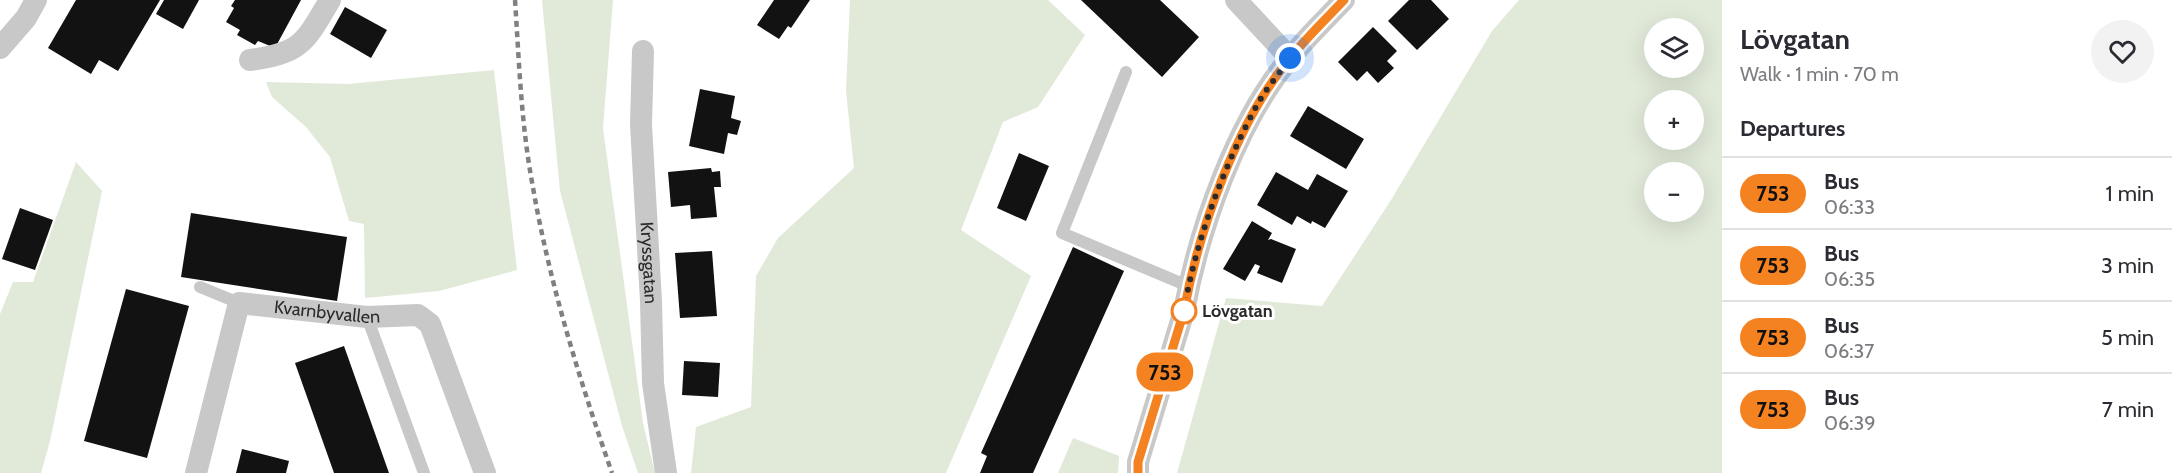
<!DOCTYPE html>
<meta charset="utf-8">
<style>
:root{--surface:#fff;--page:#f2f2f3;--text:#2b2b33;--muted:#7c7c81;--line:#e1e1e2}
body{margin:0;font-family:Cabin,sans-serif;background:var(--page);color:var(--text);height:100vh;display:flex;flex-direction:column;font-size:22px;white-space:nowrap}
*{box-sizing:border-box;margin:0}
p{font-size:20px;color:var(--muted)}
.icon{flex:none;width:33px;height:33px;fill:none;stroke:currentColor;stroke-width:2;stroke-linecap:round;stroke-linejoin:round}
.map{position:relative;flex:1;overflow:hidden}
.sheet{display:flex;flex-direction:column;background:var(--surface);width:450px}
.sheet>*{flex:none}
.badge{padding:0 12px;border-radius:20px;font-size:21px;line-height:39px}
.fabs{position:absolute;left:1644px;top:18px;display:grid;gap:12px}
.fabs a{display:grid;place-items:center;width:60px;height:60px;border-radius:50%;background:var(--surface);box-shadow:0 6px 24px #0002;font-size:30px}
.you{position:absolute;width:30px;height:30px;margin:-15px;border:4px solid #fff;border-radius:50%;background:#1a73e8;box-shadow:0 0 0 9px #1a73e833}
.map>.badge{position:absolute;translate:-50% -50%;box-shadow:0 0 0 3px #fff}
h2{padding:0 18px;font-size:22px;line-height:54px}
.round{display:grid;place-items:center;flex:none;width:63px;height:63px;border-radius:32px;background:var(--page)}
.summary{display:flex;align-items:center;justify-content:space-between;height:102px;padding:0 18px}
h1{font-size:28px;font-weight:700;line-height:45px}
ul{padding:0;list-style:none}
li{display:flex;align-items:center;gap:18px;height:72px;padding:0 18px;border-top:2px solid var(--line)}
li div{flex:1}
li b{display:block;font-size:22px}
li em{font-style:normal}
li .badge{min-width:66px;font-weight:700;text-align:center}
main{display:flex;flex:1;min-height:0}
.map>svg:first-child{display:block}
</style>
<main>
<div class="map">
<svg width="1722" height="473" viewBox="0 0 1722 473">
<rect width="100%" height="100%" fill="#fff"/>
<g fill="#e1e9d9" fill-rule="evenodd">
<path d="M 542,0 L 613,0 L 603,128 L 643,423 L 655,473 L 638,473 L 622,426 L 560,191 Z"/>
<path d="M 850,0 L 1048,0 L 1085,35 L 1038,107 L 1003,122 L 961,230 L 1031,276 L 946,473 L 691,473 L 696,427 L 751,407 L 756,276 L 778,238 L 854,168 L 846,91 Z"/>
<path d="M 1519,0 L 1722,0 L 1722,473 L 1177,473 L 1226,298 L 1322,306 L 1391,200 L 1492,31 ZM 1654,28 L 1694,28 L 1694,68 L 1654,68 ZM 1654,100 L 1694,100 L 1694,140 L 1654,140 ZM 1654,172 L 1694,172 L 1694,212 L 1654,212 Z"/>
<path d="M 494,70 L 517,270 L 439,291 L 365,298 L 364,224 L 349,221 L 330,157 L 306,127 L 272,97 L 266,82 L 348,84 Z"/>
<path d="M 76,162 L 102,191 L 50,441 L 41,473 L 0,473 L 0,314 L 13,282 L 33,282 Z"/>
<path d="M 1073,438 L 1119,456 L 1118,473 L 1058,473 Z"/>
</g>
<g fill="#121212">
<path d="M 76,0 L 160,0 L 118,71 L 99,60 L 91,74 L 48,48 Z"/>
<path d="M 164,0 L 199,0 L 183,29 L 156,14 Z"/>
<path d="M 235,0 L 301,0 L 275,48 L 258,41 L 255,45 L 237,35 L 240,30 L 226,22 L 234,8 L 231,6 Z"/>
<path d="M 774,0 L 810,0 L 791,28 L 788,26 L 779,39 L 757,25 Z"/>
<path d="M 1081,0 L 1160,0 L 1199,37 L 1162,77 Z"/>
<path d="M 1409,0 L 1431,0 L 1449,19 L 1417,50 L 1388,21 Z"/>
<path d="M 345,7 L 387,30 L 371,58 L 330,34 Z"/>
<path d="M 1373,27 L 1397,51 L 1387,61 L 1394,68 L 1378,83 L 1367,71 L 1357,81 L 1338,62 Z"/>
<path d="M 700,89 L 735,96 L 731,118 L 741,121 L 737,135 L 728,133 L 724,154 L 689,146 Z"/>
<path d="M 1308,106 L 1364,139 L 1346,169 L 1290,136 Z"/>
<path d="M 1019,153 L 1049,166 L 1026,221 L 997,208 Z"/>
<path d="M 711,168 L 712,172 L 720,171 L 721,187 L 714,187 L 717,217 L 691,219 L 690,205 L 671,207 L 668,172 Z"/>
<path d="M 1276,172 L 1308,190 L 1317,174 L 1348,191 L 1325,228 L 1312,221 L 1311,224 L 1297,216 L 1292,225 L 1257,205 Z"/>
<path d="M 20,208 L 53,220 L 35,270 L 2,259 Z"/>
<path d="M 191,213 L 347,237 L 337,301 L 181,277 Z"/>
<path d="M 1252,221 L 1272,233 L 1268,240 L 1271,239 L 1296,249 L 1282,283 L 1257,273 L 1260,266 L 1255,264 L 1245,281 L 1223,269 Z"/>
<path d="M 1073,247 L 1124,271 L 1033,473 L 980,473 L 987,456 L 981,453 Z"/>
<path d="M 712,251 L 717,316 L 680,318 L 675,253 Z"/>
<path d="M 126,289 L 189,306 L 147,458 L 84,441 Z"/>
<path d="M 344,346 L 389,473 L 334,473 L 295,363 Z"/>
<path d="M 684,361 L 720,363 L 718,397 L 682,395 Z"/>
<path d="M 242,449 L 289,461 L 286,473 L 236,473 Z"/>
</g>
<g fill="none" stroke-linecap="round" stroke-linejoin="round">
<g stroke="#c8c8c8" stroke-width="12">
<path d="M 1126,72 L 1062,233 L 1188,286"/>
<path d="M 200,287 L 239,303"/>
<path d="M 367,317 L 424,473"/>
</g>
<g stroke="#c8c8c8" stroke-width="22">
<path d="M 1236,0 L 1290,58"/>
<path d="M 0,48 L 26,18 L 36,0"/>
<path id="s1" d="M 643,51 L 641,125 L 651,301 L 653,383 L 666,473"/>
<path d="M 250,60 C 302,53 305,42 330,0"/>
<path id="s2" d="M 196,473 L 239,303 L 367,317 L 418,315 L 430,324 L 485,473"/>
<path d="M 1138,473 L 1138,462 L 1184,311 C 1199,229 1237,120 1291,57 C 1307,37 1326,19 1344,0"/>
</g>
<path stroke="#808080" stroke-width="4.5" stroke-dasharray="6 4.5" stroke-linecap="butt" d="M 515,0 C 519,60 521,122 532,182 C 549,282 579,378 612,473"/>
</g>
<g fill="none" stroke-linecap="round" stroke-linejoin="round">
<defs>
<path id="line" d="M 1138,473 L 1138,462 L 1184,311 C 1199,229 1237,121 1291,57 C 1307,37 1326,19 1344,0"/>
</defs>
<use href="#line" stroke="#fff" stroke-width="14"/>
<use href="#line" stroke="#f58220" stroke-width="9"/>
<path stroke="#2b2b2b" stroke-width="6" stroke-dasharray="0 10.8" d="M 1184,311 C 1195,243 1223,168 1256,107 C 1265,90 1279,74 1290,58"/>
</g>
<circle fill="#fff" stroke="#f58220" stroke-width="3" cx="1184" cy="311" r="12"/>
<g text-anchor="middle" stroke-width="6" stroke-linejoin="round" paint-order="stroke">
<g font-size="18" fill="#2b2b2b" stroke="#fff">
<text dy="6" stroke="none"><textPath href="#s1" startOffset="212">Kryssgatan</textPath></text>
<text dy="6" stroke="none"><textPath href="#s2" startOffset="264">Kvarnbyvallen</textPath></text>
</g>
<g font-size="18" font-weight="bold" fill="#2b2b2b" stroke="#fff" text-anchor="start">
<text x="1202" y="317">Lövgatan</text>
</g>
</g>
</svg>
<div class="fabs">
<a><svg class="icon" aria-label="layers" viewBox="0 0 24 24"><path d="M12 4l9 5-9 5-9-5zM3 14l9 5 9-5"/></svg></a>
<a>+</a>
<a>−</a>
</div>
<div class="you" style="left:1290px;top:58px"></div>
<b class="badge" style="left:1165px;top:372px;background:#f58220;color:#111">753</b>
</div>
<section class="sheet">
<div class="summary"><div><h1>Lövgatan</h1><p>Walk · 1 min · 70 m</p></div><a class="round"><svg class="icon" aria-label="heart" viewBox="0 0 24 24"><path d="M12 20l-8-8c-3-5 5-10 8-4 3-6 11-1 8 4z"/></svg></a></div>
<h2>Departures</h2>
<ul>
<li><span class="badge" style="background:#f58220;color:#111">753</span><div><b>Bus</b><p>06:33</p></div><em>1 min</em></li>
<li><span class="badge" style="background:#f58220;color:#111">753</span><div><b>Bus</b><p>06:35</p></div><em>3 min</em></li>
<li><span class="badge" style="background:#f58220;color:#111">753</span><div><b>Bus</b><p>06:37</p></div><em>5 min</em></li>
<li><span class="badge" style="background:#f58220;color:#111">753</span><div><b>Bus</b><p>06:39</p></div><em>7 min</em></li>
</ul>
</section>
</main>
